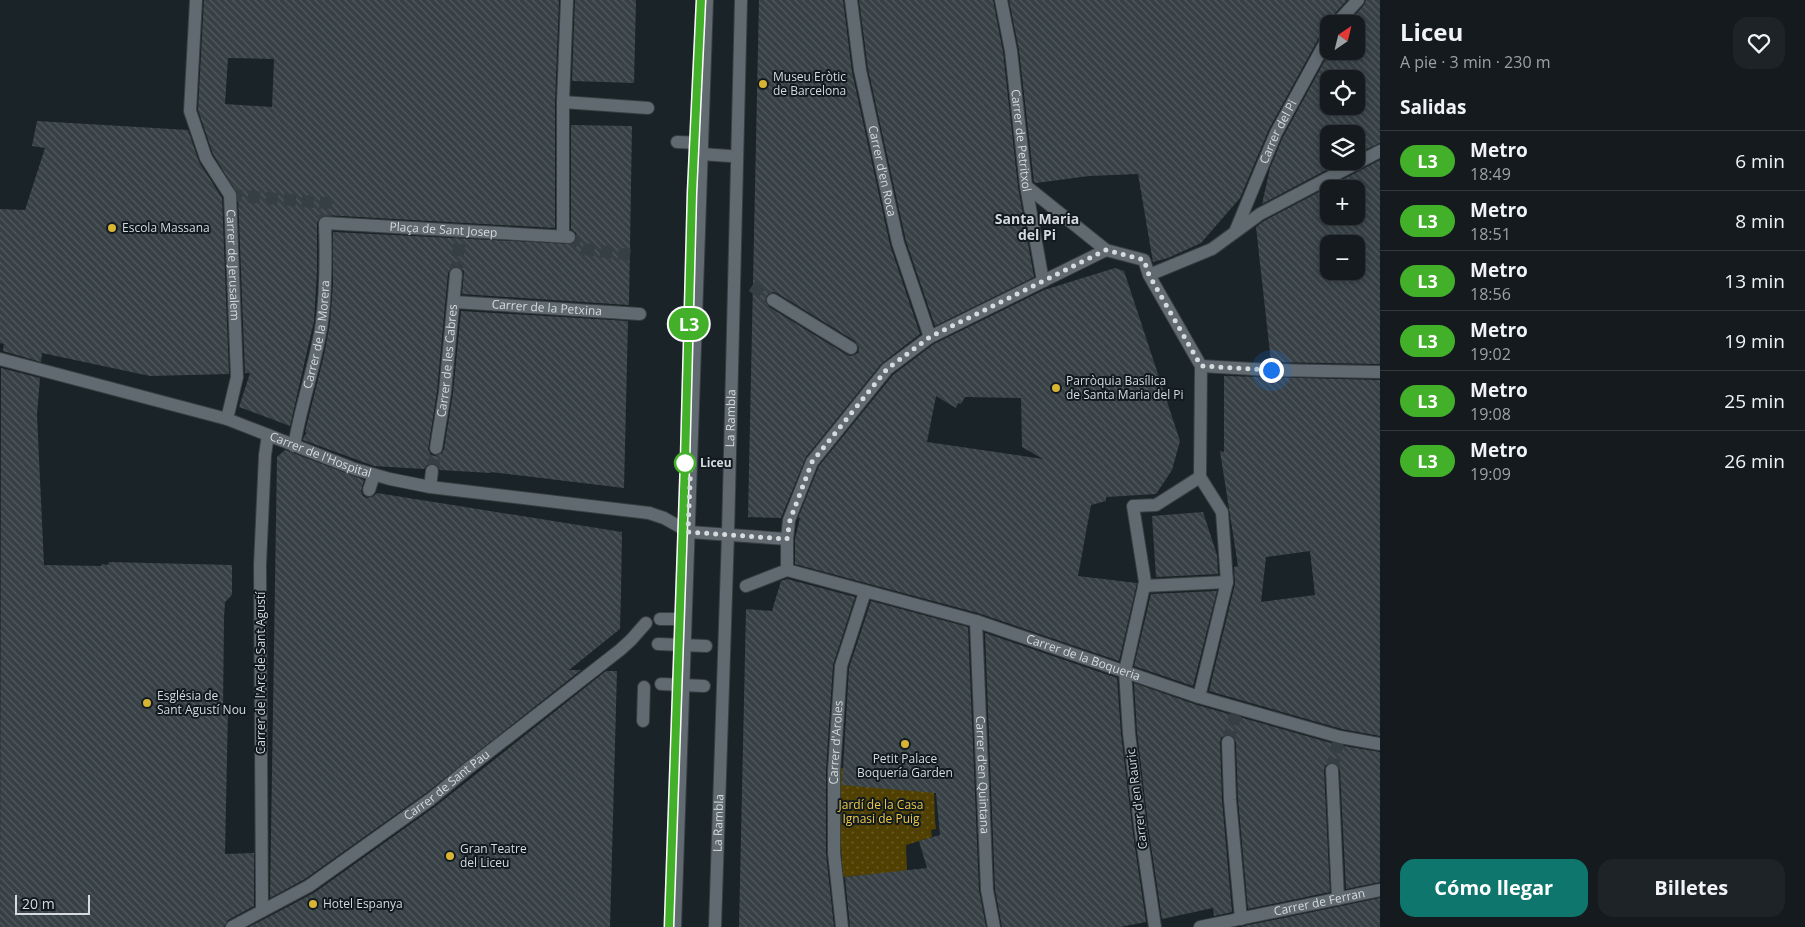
<!DOCTYPE html>
<html lang="es">
<meta charset="utf-8">
<style>
:root{--surface:#141a1e;--page:#1d2327;--text:#f1f3f6;--muted:#9da1a4;--line:#33383c;--accent:#0f766e}
body{margin:0;font-family:"Open Sans",sans-serif;background:var(--page);color:var(--text);height:100vh;display:flex;flex-direction:column;font-size:19px;white-space:nowrap}
*{box-sizing:border-box;margin:0}
p{font-size:16px;color:var(--muted)}
.icon{flex:none;width:28px;height:28px;fill:none;stroke:currentColor;stroke-width:2;stroke-linecap:round;stroke-linejoin:round}
.map{position:relative;flex:1;overflow:hidden}
.drawer{display:flex;flex-direction:column;background:var(--surface);width:425px}
.drawer>*{flex:none}
.badge{padding:0 10px;border-radius:16px;font-size:18px;line-height:32px}
.needle{width:32px;rotate:35deg}
.buttons{position:absolute;left:1320px;top:15px;display:grid;gap:10px}
.buttons a{display:grid;place-items:center;width:45px;height:45px;border-radius:10px;background:var(--surface);box-shadow:0 2px 8px #0003,0 0 0 1px var(--line);font-size:25px}
.scale{position:absolute;left:15px;bottom:12px;width:75px;box-sizing:border-box;padding-left:5px;border:2px solid #d5dbde;border-top:0;font-size:14px;line-height:18px;white-space:nowrap;color:#d5dbde;-webkit-text-stroke:4px #111a1e;paint-order:stroke}
.you{position:absolute;width:25px;height:25px;margin:-12px;border:4px solid #fff;border-radius:50%;background:#1a73e8;box-shadow:0 0 0 8px #1a73e833}
.map>.badge{position:absolute;translate:-50% -50%;box-shadow:0 0 0 2px #fff}
h2{padding:0 20px;font-size:19px;line-height:45px}
.round{display:grid;place-items:center;flex:none;width:52px;height:52px;border-radius:15px;background:var(--page)}
.headline{display:flex;align-items:center;justify-content:space-between;height:85px;padding:0 20px}
h1{font-size:24px;font-weight:700;line-height:38px}
.cta{display:flex;gap:10px;margin-top:auto;padding:10px 20px}
.cta a{flex:1;height:58px;border-radius:15px;background:var(--accent);color:#fff;font-size:20px;font-weight:700;line-height:58px;text-align:center}
.cta a+a{background:var(--page);color:var(--text)}
ul{padding:0;list-style:none}
li{display:flex;align-items:center;gap:15px;height:60px;padding:0 20px;border-top:1px solid var(--line)}
li div{flex:1}
li b{display:block;font-size:19px}
li em{font-style:normal}
li .badge{min-width:55px;font-weight:700;text-align:center}
main{display:flex;flex:1;min-height:0}
.map>svg:first-child{display:block}
</style>
<main>
<div class="map">
<svg width="1380" height="927" viewBox="0 0 1380 927">
<defs>
<pattern id="garden-dots" width="8" height="8" patternUnits="userSpaceOnUse" patternTransform="scale(1.25)"><rect width="8" height="8" fill="#504001"/><path d="M2 2h.1M6 6h.1" fill="none" stroke="#685b26" stroke-width="1.8" stroke-linecap="round"/></pattern>
<pattern id="building-back-hatch" width="6" height="6" patternUnits="userSpaceOnUse" patternTransform="scale(1.25)"><rect width="6" height="6" fill="#374045"/><path d="M-1 5l2 2M0 0l6 6M5-1l2 2" fill="none" stroke="#535b5f"/></pattern>
</defs>
<rect width="100%" height="100%" fill="#1a2328"/>
<path fill="url(#garden-dots)" d="M 933,762 L 935,820 L 936,829 L 931,830 L 932,837 L 906,845 L 907,871 L 843,877 L 838,799 L 839,768 L 888,770 Z"/>
<g fill="url(#building-back-hatch)" fill-rule="evenodd">
<path d="M 204,0 L 559,0 L 555,102 L 555,228 L 325,215 L 321,216 L 317,223 L 317,272 L 314,321 L 290,426 L 239,407 L 250,373 L 245,373 L 238,195 L 213,154 L 198,110 ZM 228,58 L 274,59 L 272,107 L 225,104 Z"/>
<path d="M 575,0 L 636,0 L 634,83 L 572,81 Z"/>
<path d="M 759,0 L 843,0 L 852,72 L 890,245 L 920,334 L 881,364 L 806,457 L 781,518 L 748,517 ZM 773,292 L 777,293 L 855,341 L 859,348 L 858,353 L 851,356 L 847,355 L 769,307 L 765,299 L 769,293 Z"/>
<path d="M 859,0 L 993,0 L 1003,52 L 1018,187 L 1034,277 L 935,326 L 906,241 L 868,69 Z"/>
<path d="M 1009,0 L 1347,0 L 1330,19 L 1328,23 L 1329,28 L 1322,32 L 1269,129 L 1240,198 L 1201,243 L 1168,258 L 1153,262 L 1138,174 L 1089,176 L 1036,183 L 1034,182 L 1019,50 Z"/>
<path d="M 1366,0 L 1380,0 L 1380,143 L 1356,154 L 1356,134 L 1329,134 L 1329,161 L 1343,161 L 1262,204 L 1270,168 L 1283,137 L 1330,51 L 1356,51 L 1356,24 L 1347,24 L 1364,5 ZM 1329,79 L 1356,79 L 1356,106 L 1329,106 Z"/>
<path d="M 37,121 L 188,130 L 199,162 L 222,198 L 229,374 L 150,376 L 42,353 L 41,362 L 3,351 L 4,344 L 0,343 L 0,209 L 25,210 L 45,148 L 32,146 Z"/>
<path d="M 571,125 L 632,126 L 629,305 L 462,294 L 464,271 L 457,266 L 452,267 L 448,273 L 437,391 L 428,450 L 431,455 L 435,456 L 442,453 L 444,449 L 453,393 L 461,311 L 628,321 L 624,488 L 491,472 L 491,473 L 440,470 L 437,465 L 433,463 L 428,464 L 424,469 L 374,466 L 303,440 L 304,436 L 307,433 L 305,432 L 324,355 L 330,323 L 333,285 L 333,232 L 572,244 L 575,242 L 577,237 L 576,233 L 571,229 Z"/>
<path d="M 1380,160 L 1380,364 L 1271,362 L 1256,227 L 1264,221 ZM 1329,189 L 1356,189 L 1356,216 L 1329,216 ZM 1329,244 L 1356,244 L 1356,271 L 1329,271 Z"/>
<path d="M 1115,268 L 1124,271 L 1180,441 L 1172,470 L 1156,494 L 1106,497 L 1106,501 L 1091,505 L 1078,576 L 1137,583 L 1119,661 L 978,613 L 795,564 L 795,539 L 800,518 L 798,518 L 819,466 L 893,375 L 934,344 L 1044,290 ZM 936,396 L 956,408 L 958,403 L 961,404 L 965,397 L 1021,398 L 1022,447 L 1043,459 L 927,442 Z"/>
<path d="M 1,368 L 40,378 L 37,415 L 44,565 L 101,566 L 102,564 L 108,565 L 109,562 L 232,565 L 232,595 L 225,602 L 224,618 L 223,710 L 228,709 L 225,854 L 254,853 L 254,906 L 228,920 L 224,927 L 0,927 Z"/>
<path d="M 1224,376 L 1380,380 L 1380,736 L 1342,729 L 1209,691 L 1235,584 L 1234,567 L 1238,566 L 1220,451 L 1224,452 ZM 1310,551 L 1315,595 L 1261,602 L 1266,557 Z"/>
<path d="M 285,450 L 364,480 L 361,491 L 363,496 L 367,498 L 374,496 L 377,493 L 622,532 L 621,593 L 620,629 L 569,670 L 581,670 L 426,793 L 305,879 L 270,898 L 277,457 Z"/>
<path d="M 1203,512 L 1217,555 L 1218,574 L 1156,577 L 1152,516 Z"/>
<path d="M 787,579 L 855,597 L 833,665 L 826,770 L 826,853 L 834,927 L 739,927 L 746,609 L 772,611 L 781,581 Z"/>
<path d="M 1217,591 L 1193,686 L 1134,666 L 1151,594 Z"/>
<path d="M 871,601 L 968,627 L 979,890 L 986,927 L 850,927 L 845,877 L 927,868 L 919,841 L 940,835 L 936,793 L 842,785 L 849,668 Z"/>
<path d="M 985,633 L 1117,678 L 1121,734 L 1133,834 L 1146,922 L 1120,927 L 1002,927 L 995,889 Z"/>
<path d="M 606,671 L 617,671 L 610,927 L 249,927 L 314,893 L 436,806 Z"/>
<path d="M 1134,683 L 1197,705 L 1338,745 L 1380,752 L 1380,882 L 1346,889 L 1340,770 L 1336,763 L 1331,762 L 1325,766 L 1324,770 L 1330,892 L 1248,909 L 1238,799 L 1236,742 L 1232,735 L 1227,734 L 1221,738 L 1220,742 L 1222,801 L 1232,912 L 1214,916 L 1213,908 L 1162,919 L 1149,832 L 1137,732 Z"/>
<path d="M 1380,898 L 1380,927 L 1242,927 L 1244,926 Z"/>
</g>
<g fill="none" stroke-linecap="round" stroke-linejoin="round">
<g stroke="#363f43" stroke-width="12" stroke-dasharray="12 6" stroke-linecap="butt">
<path d="M 230,195 L 326,203 L 325,223"/>
<path d="M 569,237 L 583,249 L 631,255"/>
<path d="M 456,274 L 460,234"/>
<path d="M 752,286 L 773,300"/>
<path d="M 432,471 L 436,448"/>
<path d="M 1228,742 L 1236,713"/>
<path d="M 1332,770 L 1338,742"/>
</g>
<defs>
<path id="lane" d="M 369,490 L 374,475"/>
<g id="street">
<path id="s1" d="M 196,0 L 190,111 L 206,158 L 230,195 L 237,377 L 227,419"/>
<path id="s2" d="M 851,0 L 860,70 L 898,243 L 930,337"/>
<path id="s3" d="M 1001,0 L 1011,51 L 1026,186 L 1043,281"/>
<path d="M 1336,24 L 1358,0"/>
<path d="M 563,102 L 648,108"/>
<path d="M 677,142 L 702,143"/>
<path d="M 701,154 L 730,156"/>
<path d="M 1026,186 L 1106,250 L 1144,260 L 1149,275 L 1201,366 L 1200,477 L 1222,512 L 1227,582 L 1199,697"/>
<path id="s4" d="M 1235,232 L 1276,133 L 1329,36"/>
<path d="M 563,236 L 563,102 L 567,0"/>
<path d="M 1149,275 L 1212,249 L 1260,214 L 1380,151"/>
<path d="M 773,300 L 851,348"/>
<path id="s5" d="M 455,302 L 640,314"/>
<path d="M 1201,366 L 1271,370 L 1380,372"/>
<path id="s6" d="M 294,446 C 301,404 316,364 322,322 C 326,290 326,255 325,223 L 569,237"/>
<path id="s7" d="M 436,448 L 445,392 L 456,274"/>
<path d="M 430,487 L 432,471"/>
<path d="M 649,513 L 664,518 L 689,532 L 787,539"/>
<path id="s8" d="M 787,570 L 976,621 L 1199,697 L 1340,737 L 1380,744"/>
<path d="M 787,570 L 787,539 L 789,520 L 812,462 L 887,369 L 930,337 L 1106,250"/>
<path d="M 746,586 L 787,570"/>
<path d="M 1144,586 L 1227,582"/>
<path d="M 660,619 L 685,619"/>
<path id="s9" d="M 976,621 L 987,890 L 994,927"/>
<path d="M 658,644 L 706,646"/>
<path d="M 661,684 L 704,686"/>
<path d="M 643,721 L 644,687"/>
<path d="M 1228,742 L 1230,800 L 1241,919"/>
<path d="M 1332,770 L 1338,899"/>
<path d="M 262,911 L 260,565 L 265,455 L 268,435"/>
<path id="s10" d="M 232,927 L 309,886 L 431,799 L 466,770 L 620,650 L 631,640 L 646,623"/>
<path d="M 675,927 L 707,0"/>
<path id="s11" d="M 715,927 L 728,534 L 741,0"/>
<path id="s12" d="M 842,927 L 834,853 L 834,771 L 841,666 L 865,592"/>
<path d="M 1155,927 L 1141,833 L 1129,733 L 1125,671 L 1145,582 L 1133,506 L 1156,505 L 1200,477"/>
<path id="s13" d="M 1200,927 L 1380,890"/>
</g>
<g id="secondary">
<path id="s14" d="M 0,359 L 227,419 L 355,469 L 390,479 L 430,487 L 649,513"/>
</g>
</defs>
<use href="#lane" stroke="#373e42" stroke-width="14"/>
<use href="#street" stroke="#373e42" stroke-width="14"/>
<use href="#secondary" stroke="#373e42" stroke-width="14"/>
<use href="#lane" stroke="#606a70" stroke-width="12"/>
<use href="#street" stroke="#606a70" stroke-width="12"/>
<use href="#secondary" stroke="#606a70" stroke-width="12"/>
</g>
<g fill="none" stroke-linecap="round" stroke-linejoin="round">
<defs>
<path id="line" d="M 669,927 L 685,462 L 692,193 L 701,0"/>
</defs>
<use href="#line" stroke="#fff" stroke-width="11"/>
<use href="#line" stroke="#43b02a" stroke-width="8"/>
<path stroke="#d5dbde" stroke-width="5" stroke-dasharray="0 9" d="M 685,463 L 691,459 L 688,532 L 787,539 L 790,520 L 812,462 L 887,369 L 930,337 L 1106,250 L 1144,260 L 1149,275 L 1201,366 L 1271,370"/>
</g>
<g fill="#d8b434" stroke="#111a1e" stroke-width="2">
<circle cx="763" cy="84" r="5"/>
<circle cx="112" cy="228" r="5"/>
<circle cx="1056" cy="388" r="5"/>
<circle cx="147" cy="703" r="5"/>
<circle cx="905" cy="744" r="5"/>
<circle cx="450" cy="856" r="5"/>
<circle cx="313" cy="904" r="5"/>
</g>
<circle fill="#fff" stroke="#43b02a" stroke-width="2.5" cx="685" cy="463" r="10"/>
<g text-anchor="middle" stroke-width="4" stroke-linejoin="round" paint-order="stroke">
<g font-size="12" fill="#d5dbde" stroke="#111a1e" text-anchor="start">
<text x="773" y="81">Museu Eròtic<tspan x="773" dy="14">de Barcelona</tspan></text>
<text x="122" y="232">Escola Massana</text>
<text x="1066" y="385">Parròquia Basílica<tspan x="1066" dy="14">de Santa Maria del Pi</tspan></text>
<text x="157" y="700">Església de<tspan x="157" dy="14">Sant Agustí Nou</tspan></text>
<text x="905" y="763" text-anchor="middle">Petit Palace<tspan x="905" dy="14">Boquería Garden</tspan></text>
<text x="460" y="853">Gran Teatre<tspan x="460" dy="14">del Liceu</tspan></text>
<text x="323" y="908">Hotel Espanya</text>
</g>
<g font-size="12" fill="#d5dbde" stroke="#111a1e">
<text dy="4" stroke="none"><textPath href="#s4" startOffset="109">Carrer del Pi</textPath></text>
<text dy="4" stroke="none"><textPath href="#s3" startOffset="142">Carrer de Petritxol</textPath></text>
<text dy="4" stroke="none"><textPath href="#s2" startOffset="174">Carrer d'en Roca</textPath></text>
<text dy="4" stroke="none"><textPath href="#s6" startOffset="345">Plaça de Sant Josep</textPath></text>
<text dy="4" stroke="none"><textPath href="#s1" startOffset="275">Carrer de Jerusalem</textPath></text>
<text dy="4" stroke="none"><textPath href="#s5" startOffset="92">Carrer de la Petxina</textPath></text>
<text dy="4" stroke="none"><textPath href="#s6" startOffset="114">Carrer de la Morera</textPath></text>
<text dy="4" stroke="none"><textPath href="#s7" startOffset="88">Carrer de les Cabres</textPath></text>
<text dy="4" stroke="none"><textPath href="#s11" startOffset="509">La Rambla</textPath></text>
<text dy="4" stroke="none"><textPath href="#s14" startOffset="335">Carrer de l'Hospital</textPath></text>
<text dy="4" stroke="none"><textPath href="#s8" startOffset="309">Carrer de la Boqueria</textPath></text>
<text transform="translate(261 673) rotate(-90)" y="4">Carrer de l'Arc de Sant Agustí</text>
<text dy="4" stroke="none"><textPath href="#s12" startOffset="185">Carrer d'Aroles</textPath></text>
<text dy="4" stroke="none"><textPath href="#s9" startOffset="154">Carrer d'en Quintana</textPath></text>
<text dy="4" stroke="none"><textPath href="#s10" startOffset="258">Carrer de Sant Pau</textPath></text>
<text transform="translate(1137 799) rotate(-97)" y="4">Carrer d'en Rauric</text>
<text dy="4" stroke="none"><textPath href="#s11" startOffset="104">La Rambla</textPath></text>
<text dy="4" stroke="none"><textPath href="#s13" startOffset="122">Carrer de Ferran</textPath></text>
</g>
<g font-size="12" font-weight="bold" fill="#d5dbde" stroke="#111a1e" text-anchor="start">
<text x="700" y="467">Liceu</text>
</g>
<g font-size="12" fill="#eec947" stroke="#111a1e">
<text x="881" y="809">Jardí de la Casa<tspan x="881" dy="14">Ignasi de Puig</tspan></text>
</g>
<g font-size="14" font-weight="bold" fill="#d5dbde" stroke="#111a1e">
<text x="1037" y="224">Santa Maria<tspan x="1037" dy="16">del Pi</tspan></text>
</g>
</g>
</svg>
<div class="buttons">
<a><svg class="needle" viewBox="-14 -14 28 28"><path d="M0-13l5 13h-10z" fill="#e53935"/><path d="M0 13l5-13h-10z" fill="#9da1a4"/></svg></a>
<a><svg class="icon" aria-label="locate" viewBox="0 0 24 24"><circle cx="12" cy="12" r="6"/><path d="M12 2v4M12 18v4M2 12h4M18 12h4"/></svg></a>
<a><svg class="icon" aria-label="layers" viewBox="0 0 24 24"><path d="M12 4l9 5-9 5-9-5zM3 14l9 5 9-5"/></svg></a>
<a>+</a>
<a>−</a>
</div>
<div class="scale">20 m</div>
<div class="you" style="left:1271px;top:370px"></div>
<b class="badge" style="left:689px;top:324px;background:#43b02a;color:#fff">L3</b>
</div>
<section class="drawer">
<div class="headline"><div><h1>Liceu</h1><p>A pie · 3 min · 230 m</p></div><a class="round"><svg class="icon" aria-label="heart" viewBox="0 0 24 24"><path d="M12 20l-8-8c-3-5 5-10 8-4 3-6 11-1 8 4z"/></svg></a></div>
<h2>Salidas</h2>
<ul>
<li><span class="badge" style="background:#43b02a;color:#fff">L3</span><div><b>Metro</b><p>18:49</p></div><em>6 min</em></li>
<li><span class="badge" style="background:#43b02a;color:#fff">L3</span><div><b>Metro</b><p>18:51</p></div><em>8 min</em></li>
<li><span class="badge" style="background:#43b02a;color:#fff">L3</span><div><b>Metro</b><p>18:56</p></div><em>13 min</em></li>
<li><span class="badge" style="background:#43b02a;color:#fff">L3</span><div><b>Metro</b><p>19:02</p></div><em>19 min</em></li>
<li><span class="badge" style="background:#43b02a;color:#fff">L3</span><div><b>Metro</b><p>19:08</p></div><em>25 min</em></li>
<li><span class="badge" style="background:#43b02a;color:#fff">L3</span><div><b>Metro</b><p>19:09</p></div><em>26 min</em></li>
</ul>
<div class="cta"><a>Cómo llegar</a><a>Billetes</a></div>
</section>
</main>
